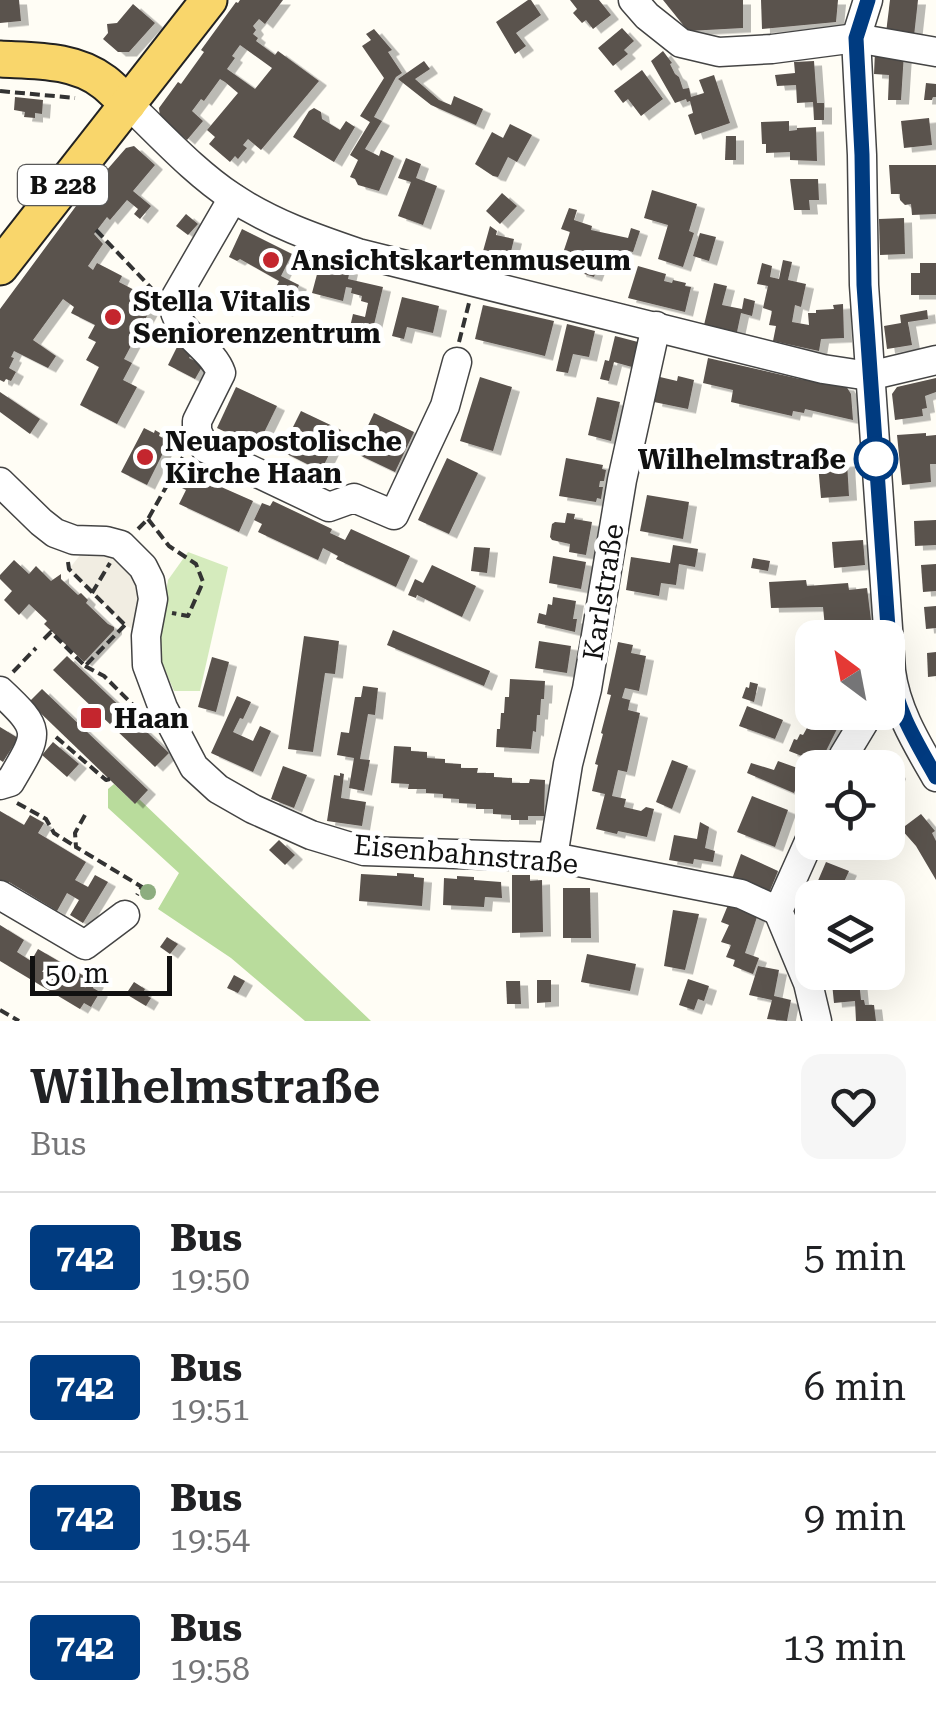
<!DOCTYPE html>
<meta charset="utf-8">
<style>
:root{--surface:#fff;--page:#f6f6f6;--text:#202124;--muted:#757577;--line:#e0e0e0}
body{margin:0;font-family:"Roboto Serif",serif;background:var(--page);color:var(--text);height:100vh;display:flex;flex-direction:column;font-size:38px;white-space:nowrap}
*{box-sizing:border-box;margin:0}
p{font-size:32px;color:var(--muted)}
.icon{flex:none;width:55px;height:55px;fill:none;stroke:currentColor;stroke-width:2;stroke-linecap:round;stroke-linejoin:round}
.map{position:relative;height:1021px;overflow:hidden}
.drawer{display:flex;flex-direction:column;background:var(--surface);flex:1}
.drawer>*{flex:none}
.badge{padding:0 20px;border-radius:8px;font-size:35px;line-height:65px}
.needle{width:65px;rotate:328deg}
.tools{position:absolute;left:795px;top:620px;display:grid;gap:20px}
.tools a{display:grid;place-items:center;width:110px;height:110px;border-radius:20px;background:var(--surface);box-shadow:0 10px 40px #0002;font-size:50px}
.scale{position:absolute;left:30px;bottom:25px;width:142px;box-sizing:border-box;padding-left:10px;border:5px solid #111;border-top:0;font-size:28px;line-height:35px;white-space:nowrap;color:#111;-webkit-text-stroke:8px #fff;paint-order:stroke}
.map>.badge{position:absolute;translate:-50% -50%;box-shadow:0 0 0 5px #fff}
.round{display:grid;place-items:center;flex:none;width:105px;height:105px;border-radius:20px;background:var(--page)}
.summary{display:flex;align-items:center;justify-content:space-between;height:170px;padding:0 30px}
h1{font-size:48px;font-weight:600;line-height:75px}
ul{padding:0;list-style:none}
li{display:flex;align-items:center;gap:30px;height:130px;padding:0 30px;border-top:2px solid var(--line)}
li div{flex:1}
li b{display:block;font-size:38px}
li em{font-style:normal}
li .badge{min-width:110px;font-weight:700;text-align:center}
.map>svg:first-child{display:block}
</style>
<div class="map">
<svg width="936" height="1021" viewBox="0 0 936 1021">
<defs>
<filter id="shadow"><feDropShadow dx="8" dy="4.5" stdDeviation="0" flood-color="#0004"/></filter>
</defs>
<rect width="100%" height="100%" fill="#fffdf5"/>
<path fill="#d5ebbd" d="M 188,552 L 228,567 L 200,691 L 174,691 L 162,663 L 159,634 L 168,580 Z"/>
<path fill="#b9dc9c" d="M 114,784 L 134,803 L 139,799 L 371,1021 L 305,1021 L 231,958 L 158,909 L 179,873 L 108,808 L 108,789 Z"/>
<path fill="#f1ede2" d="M 101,552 L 116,554 L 143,589 L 137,631 L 125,625 L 69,569 L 81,554 Z"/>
<g fill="#5a524d" fill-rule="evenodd" filter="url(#shadow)">
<path d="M 0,0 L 19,0 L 21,21 L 0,23 Z"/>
<path d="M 240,0 L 283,0 L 265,24 L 259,19 L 253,26 L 256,30 L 253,34 L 258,38 L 256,41 L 275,55 L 278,51 L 319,81 L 261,150 L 248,139 L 243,145 L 247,148 L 238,159 L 235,156 L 230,162 L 209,144 L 215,137 L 207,130 L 238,93 L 225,82 L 220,79 L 204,101 L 201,99 L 192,111 L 203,121 L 187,140 L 160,117 L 159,108 L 178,82 L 181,84 L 204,52 L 201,50 L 236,2 L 238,3 ZM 240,45 L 272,68 L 255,89 L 227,69 L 235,58 L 232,56 Z"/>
<path d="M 528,0 L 531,0 L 541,15 L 516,33 L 526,46 L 515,54 L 496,22 Z"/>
<path d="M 570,0 L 599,0 L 611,15 L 593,29 L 586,20 L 582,23 L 573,13 L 577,9 Z"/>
<path d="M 663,0 L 743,0 L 743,28 L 688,31 Z"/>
<path d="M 761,0 L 838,0 L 836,22 L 762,29 Z"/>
<path d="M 890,0 L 918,0 L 914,36 L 886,33 Z"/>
<path d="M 133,4 L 155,23 L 129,52 L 118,52 L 103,39 L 108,33 L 107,24 L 117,23 Z"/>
<path d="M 622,28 L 634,41 L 624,50 L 628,54 L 613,66 L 598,48 Z"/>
<path d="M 374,29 L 392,50 L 388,52 L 402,73 L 396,77 L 374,117 L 382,121 L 365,149 L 379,156 L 381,150 L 394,156 L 379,191 L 358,185 L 355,179 L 350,177 L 358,160 L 350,155 L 370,122 L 360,116 L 384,78 L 362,46 L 371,40 L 366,34 Z"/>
<path d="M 663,51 L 672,63 L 670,64 L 675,74 L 679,77 L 683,89 L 689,88 L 691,97 L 704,93 L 699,80 L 714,75 L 730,123 L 695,135 L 688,115 L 693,113 L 690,101 L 687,102 L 686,99 L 675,103 L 651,61 Z"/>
<path d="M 875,51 L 904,53 L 901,100 L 888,100 L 889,75 L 874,74 Z"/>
<path d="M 424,61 L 430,69 L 415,79 L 439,100 L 451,105 L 454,96 L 483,109 L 476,125 L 431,105 L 398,79 Z"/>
<path d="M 814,61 L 817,103 L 824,103 L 824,120 L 814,120 L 813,102 L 797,103 L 796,85 L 777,86 L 775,75 L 795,73 L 794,62 Z"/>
<path d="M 642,70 L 663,99 L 641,116 L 628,99 L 623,103 L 614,91 Z"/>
<path d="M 926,83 L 936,84 L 936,97 L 933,97 L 932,100 L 924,100 Z"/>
<path d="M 15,97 L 43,100 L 42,114 L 35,113 L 35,118 L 24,117 L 25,112 L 14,110 Z"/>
<path d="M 314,108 L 321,112 L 322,119 L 340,130 L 346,121 L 355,127 L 334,162 L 293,137 L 309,111 Z"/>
<path d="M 929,118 L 932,145 L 904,148 L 901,121 Z"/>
<path d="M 789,121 L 789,131 L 797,130 L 797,128 L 816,127 L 817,161 L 790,160 L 790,152 L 766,153 L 766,144 L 762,144 L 761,122 Z"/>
<path d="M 510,124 L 532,135 L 517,162 L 508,157 L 498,177 L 493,176 L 475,164 L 492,132 L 503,138 Z"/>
<path d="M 726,136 L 736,136 L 736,160 L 725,160 Z"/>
<path d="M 134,146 L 155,165 L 133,191 L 151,206 L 140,219 L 134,214 L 138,209 L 127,200 L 110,220 L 107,217 L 94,234 L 103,244 L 88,266 L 93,270 L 97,263 L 122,276 L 119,282 L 155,301 L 124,359 L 132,363 L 123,380 L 137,387 L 117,424 L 80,405 L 99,367 L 86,360 L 96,342 L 88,338 L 95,325 L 71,313 L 74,307 L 63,299 L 33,340 L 56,356 L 48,368 L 14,351 L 11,357 L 14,358 L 9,368 L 16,372 L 11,381 L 6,379 L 4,382 L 0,380 L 0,309 L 79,202 L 126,148 Z"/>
<path d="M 406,158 L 421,164 L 416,178 L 437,186 L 423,225 L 398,216 L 411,182 L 398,178 Z"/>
<path d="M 889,165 L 936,165 L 936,214 L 912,215 L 911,204 L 905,205 L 900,200 L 900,194 L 891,194 Z"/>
<path d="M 790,179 L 818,179 L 819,200 L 809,200 L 810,210 L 794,210 Z"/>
<path d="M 652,190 L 697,204 L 689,231 L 694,233 L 683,267 L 658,259 L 668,225 L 644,218 Z"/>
<path d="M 502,193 L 517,206 L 500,224 L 486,211 Z"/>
<path d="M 569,208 L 577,210 L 574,220 L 592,226 L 591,230 L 628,238 L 631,228 L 640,231 L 633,252 L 625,250 L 618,270 L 600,261 L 594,277 L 578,272 L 583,256 L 563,253 L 570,232 L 561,229 Z"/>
<path d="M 186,214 L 198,224 L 188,235 L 176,226 Z"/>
<path d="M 904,218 L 905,254 L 880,255 L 879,219 Z"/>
<path d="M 490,226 L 497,231 L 496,235 L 514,239 L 507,268 L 480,262 Z"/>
<path d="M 242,229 L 292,254 L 281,276 L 299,285 L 285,312 L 268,304 L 279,281 L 240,259 L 237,261 L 229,257 Z"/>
<path d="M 700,233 L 716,237 L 709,261 L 693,256 Z"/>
<path d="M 783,260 L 792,262 L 788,280 L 806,284 L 801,307 L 795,305 L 792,322 L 809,325 L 808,313 L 816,313 L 816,310 L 834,309 L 833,305 L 843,304 L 844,338 L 821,339 L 819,351 L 773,341 L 776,326 L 769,325 L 772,311 L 763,308 L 768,286 L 757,284 L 762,263 L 772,266 L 770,277 L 779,279 Z"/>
<path d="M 320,263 L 350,270 L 348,279 L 383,287 L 372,333 L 350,327 L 353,314 L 365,317 L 368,303 L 361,301 L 362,296 L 351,293 L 352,288 L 346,287 L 343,301 L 312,293 Z"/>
<path d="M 920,263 L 936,263 L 936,295 L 911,295 L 911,273 L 920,273 Z"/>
<path d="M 638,266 L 666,274 L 664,281 L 672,283 L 673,280 L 686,283 L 685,286 L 691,287 L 685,312 L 628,298 Z"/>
<path d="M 714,283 L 727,286 L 722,305 L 742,309 L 744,298 L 755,301 L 752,316 L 741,313 L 737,332 L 704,325 Z"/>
<path d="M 402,297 L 439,306 L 433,333 L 407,327 L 404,339 L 392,336 Z"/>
<path d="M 483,305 L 554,321 L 545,356 L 475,339 Z"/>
<path d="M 927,310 L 928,319 L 908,322 L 912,345 L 887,349 L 884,326 L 901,323 L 900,315 Z"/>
<path d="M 567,324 L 595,331 L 589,357 L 573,354 L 568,373 L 556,371 Z"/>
<path d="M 615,336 L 638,342 L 632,367 L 614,362 L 609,381 L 600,379 L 605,360 L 609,361 Z"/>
<path d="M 179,343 L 193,351 L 189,358 L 203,365 L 195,379 L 168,365 Z"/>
<path d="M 708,358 L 800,379 L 846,386 L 851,394 L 853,420 L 805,409 L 804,413 L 793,411 L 792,416 L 731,402 L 733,390 L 703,383 Z"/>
<path d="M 678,376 L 694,380 L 688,409 L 654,402 L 660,377 L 677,381 Z"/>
<path d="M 480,377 L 512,387 L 493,451 L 460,441 Z"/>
<path d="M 936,378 L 936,392 L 925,396 L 927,408 L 922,409 L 923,416 L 895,420 L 892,394 L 897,387 Z"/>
<path d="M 236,387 L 277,406 L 257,447 L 217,428 Z"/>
<path d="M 0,392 L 40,419 L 30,434 L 0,412 Z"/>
<path d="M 597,397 L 620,402 L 611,441 L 588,435 Z"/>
<path d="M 301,411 L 341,430 L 321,471 L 281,451 Z"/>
<path d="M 374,413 L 414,432 L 395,472 L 355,453 Z"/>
<path d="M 144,428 L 154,433 L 155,430 L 160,433 L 159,436 L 169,441 L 147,485 L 121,472 Z"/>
<path d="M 926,433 L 926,436 L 936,435 L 936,464 L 930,464 L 931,482 L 902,485 L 897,435 Z"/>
<path d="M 447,458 L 478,473 L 449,534 L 418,520 Z"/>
<path d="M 566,458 L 603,465 L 602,469 L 606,470 L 604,481 L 600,481 L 599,487 L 603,487 L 601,499 L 597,498 L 596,502 L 559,496 Z"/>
<path d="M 847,462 L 849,496 L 821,498 L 818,464 Z"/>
<path d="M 185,471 L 253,501 L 239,532 L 179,504 L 186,490 L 178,486 Z"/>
<path d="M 647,495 L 689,502 L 683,539 L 640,531 Z"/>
<path d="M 273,501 L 332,529 L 330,533 L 345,540 L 351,529 L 410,556 L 396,587 L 336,559 L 338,556 L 323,548 L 318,560 L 258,532 L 262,524 L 254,520 L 262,503 L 270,506 Z"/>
<path d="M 567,513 L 575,514 L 574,519 L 592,522 L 586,555 L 569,552 L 570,544 L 552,540 L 550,537 L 552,524 L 555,522 L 565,523 Z"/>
<path d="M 936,520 L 936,545 L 915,546 L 914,521 Z"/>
<path d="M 863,540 L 865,565 L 834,568 L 832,542 Z"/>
<path d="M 673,545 L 698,549 L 695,567 L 679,564 L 676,585 L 661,583 L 659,596 L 626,590 L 631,557 L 670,563 Z"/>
<path d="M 474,547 L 490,548 L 487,573 L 471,571 Z"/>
<path d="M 553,556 L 586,562 L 581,589 L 549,583 Z"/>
<path d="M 753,558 L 770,561 L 768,571 L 751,568 Z"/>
<path d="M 14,560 L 29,574 L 36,566 L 51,581 L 61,574 L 61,579 L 78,595 L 81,593 L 88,600 L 86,603 L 108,624 L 114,627 L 114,630 L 84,662 L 44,624 L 47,621 L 29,604 L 19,615 L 4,600 L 12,591 L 0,579 L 0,575 Z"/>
<path d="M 936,564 L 936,591 L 923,592 L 921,565 Z"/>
<path d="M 432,565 L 476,586 L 462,617 L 417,595 L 416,598 L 408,595 L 415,579 L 423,583 Z"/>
<path d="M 806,580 L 807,586 L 848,583 L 849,590 L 867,588 L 873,636 L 826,638 L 823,607 L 771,608 L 769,582 Z"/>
<path d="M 553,597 L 576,601 L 573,619 L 577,619 L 575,632 L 537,623 L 539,613 L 546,615 L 548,604 L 552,605 Z"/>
<path d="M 936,606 L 936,628 L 926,629 L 924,607 Z"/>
<path d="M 393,630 L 490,671 L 484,686 L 387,645 Z"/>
<path d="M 304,636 L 339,641 L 335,674 L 325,673 L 313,752 L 288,749 Z"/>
<path d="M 539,641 L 571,646 L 567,673 L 535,668 Z"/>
<path d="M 618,642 L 633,645 L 631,653 L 646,656 L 639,691 L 625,688 L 622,698 L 630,700 L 628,710 L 640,713 L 627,772 L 618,770 L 612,796 L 626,799 L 624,807 L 641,811 L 646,807 L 654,809 L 647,837 L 618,831 L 617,834 L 596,829 L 605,794 L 592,791 L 598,765 L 595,764 L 603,734 L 601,733 L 611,695 L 607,694 Z"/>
<path d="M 936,652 L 936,676 L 928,677 L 927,653 Z"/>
<path d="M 67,656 L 169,753 L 155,767 L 53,670 Z"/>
<path d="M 212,657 L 229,662 L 216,712 L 198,707 Z"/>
<path d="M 510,679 L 545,681 L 544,699 L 541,699 L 540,715 L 537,715 L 536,732 L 533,731 L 531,749 L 496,747 L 497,729 L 500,729 L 501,713 L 504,713 L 505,697 L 509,697 Z"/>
<path d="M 750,682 L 758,684 L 754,702 L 742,698 L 746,687 L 749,688 Z"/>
<path d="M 363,686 L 378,688 L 375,715 L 368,714 L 360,759 L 370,760 L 364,791 L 349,788 L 354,758 L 337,755 L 341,732 L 349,733 L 355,697 L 361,697 Z"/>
<path d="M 42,689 L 148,790 L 135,804 L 29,702 Z"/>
<path d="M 237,696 L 251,702 L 243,719 L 240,718 L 233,732 L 253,741 L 260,726 L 271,731 L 253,772 L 211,753 Z"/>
<path d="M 747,706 L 783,720 L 775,739 L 739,726 Z"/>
<path d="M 816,712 L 833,712 L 842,719 L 820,763 L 789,751 L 794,739 L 797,740 L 800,734 L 803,735 Z"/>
<path d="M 0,727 L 18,738 L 3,762 L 0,760 Z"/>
<path d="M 53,742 L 79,764 L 67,777 L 42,755 Z"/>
<path d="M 394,746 L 411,747 L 411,751 L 427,752 L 427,758 L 445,759 L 445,763 L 461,764 L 461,768 L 478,768 L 477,773 L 494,773 L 494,777 L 512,778 L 512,783 L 529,783 L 530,779 L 545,780 L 544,816 L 528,816 L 528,820 L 511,820 L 511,815 L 493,814 L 493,809 L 476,809 L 476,804 L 459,803 L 459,799 L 443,798 L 443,794 L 426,793 L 426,789 L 408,789 L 409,784 L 391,783 Z"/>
<path d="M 672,760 L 688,766 L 672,809 L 656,802 Z"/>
<path d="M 778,761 L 803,770 L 794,793 L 747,773 L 751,763 L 774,770 Z"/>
<path d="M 868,761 L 883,763 L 898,774 L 891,794 L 888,792 L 888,768 L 865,768 Z"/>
<path d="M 283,766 L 307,775 L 294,808 L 271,799 Z"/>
<path d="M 340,773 L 344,774 L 341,798 L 366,802 L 362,826 L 327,821 L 334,775 L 340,776 Z"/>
<path d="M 752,796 L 788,810 L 775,847 L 737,832 Z"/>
<path d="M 0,811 L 24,825 L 30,815 L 44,823 L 38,833 L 86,862 L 75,880 L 88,887 L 95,875 L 108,882 L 83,923 L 70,915 L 79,900 L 67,893 L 57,911 L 9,882 L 4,890 L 0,887 Z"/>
<path d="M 921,814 L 935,831 L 932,833 L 936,841 L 936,880 L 916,846 L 901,829 Z"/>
<path d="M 700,822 L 709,827 L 705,848 L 715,851 L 713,862 L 694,859 L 693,864 L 669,860 L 674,835 L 697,839 Z"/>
<path d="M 279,840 L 295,855 L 285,865 L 269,850 Z"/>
<path d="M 834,842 L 864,842 L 859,855 L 833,845 Z"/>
<path d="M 741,854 L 778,871 L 769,893 L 732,879 Z"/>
<path d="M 826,862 L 849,871 L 844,882 L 859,888 L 855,898 L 820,898 L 821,896 L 816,893 L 820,884 L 817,883 Z"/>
<path d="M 397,873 L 414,874 L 414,877 L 424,878 L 422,906 L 359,901 L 361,874 L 397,876 Z"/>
<path d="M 512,875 L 530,875 L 530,881 L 542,880 L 543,932 L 512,933 Z"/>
<path d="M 457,876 L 474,877 L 474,880 L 501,882 L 502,898 L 485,897 L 484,907 L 443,905 L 444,878 L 457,879 Z"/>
<path d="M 563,888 L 590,888 L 591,938 L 563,938 Z"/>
<path d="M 728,905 L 757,917 L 745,953 L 759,958 L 753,974 L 733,966 L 735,960 L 726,957 L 731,945 L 721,942 L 729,925 L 721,922 Z"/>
<path d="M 673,910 L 699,914 L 685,970 L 664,966 Z"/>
<path d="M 0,925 L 24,940 L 17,952 L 31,961 L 38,949 L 96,983 L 93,988 L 100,992 L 91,1007 L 84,1003 L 80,1009 L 0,961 Z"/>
<path d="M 167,937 L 178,944 L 170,954 L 160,947 Z"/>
<path d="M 587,954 L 636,964 L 630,991 L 581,982 Z"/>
<path d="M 758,966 L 779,970 L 774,996 L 791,1000 L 787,1021 L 767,1019 L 772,1000 L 749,995 Z"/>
<path d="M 844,972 L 872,972 L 873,979 L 859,980 L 861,1000 L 864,1000 L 865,1005 L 874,1005 L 876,1021 L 856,1021 L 855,1001 L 834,1003 L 832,983 L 845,982 Z"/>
<path d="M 234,975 L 245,981 L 238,993 L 227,988 Z"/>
<path d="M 688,979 L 709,986 L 704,1001 L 698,999 L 694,1010 L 679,1005 Z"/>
<path d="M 537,980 L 551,980 L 551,1002 L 537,1003 Z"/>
<path d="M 506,981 L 520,981 L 521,1004 L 507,1004 Z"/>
<path d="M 134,982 L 145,989 L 143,993 L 151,998 L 146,1006 L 126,994 Z"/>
</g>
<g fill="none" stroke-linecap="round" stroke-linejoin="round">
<defs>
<g id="minor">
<path d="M 633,0 L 647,16 L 681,43 L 719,52 L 772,49 L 856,38 L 936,52"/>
<path d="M 868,0 L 856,38 L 862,155 L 864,285 L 891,671 C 896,710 917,744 936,777"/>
<path d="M 128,104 C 162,136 193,171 232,197 C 271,223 314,238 358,253 L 823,369 L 869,376 L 936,360"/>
<path d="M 233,198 L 174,300 C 171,331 212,346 221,373 L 197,421 L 197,431 L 205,448 L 329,507 L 354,498 L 394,515 L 445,406 L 457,362"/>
<path d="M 0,482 L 41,522 L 55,533 L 74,540 L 106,541 L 121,545 L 143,567 L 150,581 L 153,599 L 146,636 L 147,665 L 163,708 L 194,767 L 218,789 L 253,809 L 311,835 L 364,851 L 553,857 L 741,894 L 778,911"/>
<path d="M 0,691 C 43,731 39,733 10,782 L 0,785"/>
<path d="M 839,768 L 844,755 L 870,712"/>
<path d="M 812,835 L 778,911 L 808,983 L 817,1021"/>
<path d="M 553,857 L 568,764 L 587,689 L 622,480 L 656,326"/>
<path d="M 0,895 L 85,945 L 125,915"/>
</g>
<g id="major">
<path d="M 0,59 C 35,61 74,59 104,82 C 112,88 120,97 128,104"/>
<path d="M 0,267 L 209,0"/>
</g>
</defs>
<use href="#minor" stroke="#444" stroke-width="31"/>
<use href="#major" stroke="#222" stroke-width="39"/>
<g stroke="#333" stroke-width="4" stroke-dasharray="10 5" stroke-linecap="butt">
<path d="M 0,91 L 75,98"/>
<path d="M 96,230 L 155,292"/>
<path d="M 459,342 L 469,303"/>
<path d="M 148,519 L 169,546 L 196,564 L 203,582 L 188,616 L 172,613"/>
<path d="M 138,529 L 148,519 L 183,457"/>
<path d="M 68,562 L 69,569 L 124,624"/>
<path d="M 92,593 L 110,563"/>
<path d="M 44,639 L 51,632 L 85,666 L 125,625"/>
<path d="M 85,666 L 104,676 L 139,711"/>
<path d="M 13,672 L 36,648"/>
<path d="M 56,737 L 106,780 L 114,778"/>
<path d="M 17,803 L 46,819 L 54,833 L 76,847"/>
<path d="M 85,815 L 75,833 L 76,847 L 142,887 L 137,895"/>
<path d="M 0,1010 L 19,1021"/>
</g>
<use href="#minor" stroke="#fff" stroke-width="28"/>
<use href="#major" stroke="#f9d66b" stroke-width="35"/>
</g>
<circle fill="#8dad7f" cx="148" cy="892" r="8"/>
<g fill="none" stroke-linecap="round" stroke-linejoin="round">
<defs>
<path id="line" d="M 868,0 L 856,38 L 862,155 L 864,285 L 891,671 C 896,710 917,743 936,777"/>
</defs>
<use href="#line" stroke="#fff" stroke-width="22"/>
<use href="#line" stroke="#003b80" stroke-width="15"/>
</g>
<g fill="#c4262e" stroke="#fff" stroke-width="4">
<circle cx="271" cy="260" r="10"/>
<circle cx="113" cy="317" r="10"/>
<circle cx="145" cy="457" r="10"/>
<rect x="79" y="706" width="24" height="24" rx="5"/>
</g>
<circle fill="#fff" stroke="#003b80" stroke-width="5" cx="876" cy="459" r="20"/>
<g text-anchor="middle" stroke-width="10" stroke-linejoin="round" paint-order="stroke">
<rect fill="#fff" stroke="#585858" stroke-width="2.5" x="18" y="165" width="90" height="40" rx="8"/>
<g font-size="25" font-weight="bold" fill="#111">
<text x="63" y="194">B 228</text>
</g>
<g font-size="28" font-weight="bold" fill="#111" stroke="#fff" text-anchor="start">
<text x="291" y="270">Ansichtskartenmuseum</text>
<text x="133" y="311">Stella Vitalis<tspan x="133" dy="32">Seniorenzentrum</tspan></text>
<text x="165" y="451">Neuapostolische<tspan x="165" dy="32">Kirche Haan</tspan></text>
<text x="114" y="728">Haan</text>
</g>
<g font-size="28" font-weight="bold" fill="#111" stroke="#fff" text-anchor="end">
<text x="846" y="469">Wilhelmstraße</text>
</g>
<g font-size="28" fill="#111" stroke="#fff">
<text transform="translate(603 592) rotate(-81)" y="10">Karlstraße</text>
<text transform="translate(466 854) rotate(5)" y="10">Eisenbahnstraße</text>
</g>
</g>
</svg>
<div class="tools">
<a><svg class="needle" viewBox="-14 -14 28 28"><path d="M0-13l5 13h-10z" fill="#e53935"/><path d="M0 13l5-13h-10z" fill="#757577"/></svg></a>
<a><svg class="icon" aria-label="locate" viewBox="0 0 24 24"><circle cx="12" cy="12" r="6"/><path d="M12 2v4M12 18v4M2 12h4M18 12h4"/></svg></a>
<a><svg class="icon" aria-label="layers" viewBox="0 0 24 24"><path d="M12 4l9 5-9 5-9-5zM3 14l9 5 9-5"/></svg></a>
</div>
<div class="scale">50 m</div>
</div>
<section class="drawer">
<div class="summary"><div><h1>Wilhelmstraße</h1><p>Bus</p></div><a class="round"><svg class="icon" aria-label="heart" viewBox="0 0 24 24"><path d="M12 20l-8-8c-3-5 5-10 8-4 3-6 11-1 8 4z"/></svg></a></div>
<ul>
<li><span class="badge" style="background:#003b80;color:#fff">742</span><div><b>Bus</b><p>19:50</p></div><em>5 min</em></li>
<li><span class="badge" style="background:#003b80;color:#fff">742</span><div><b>Bus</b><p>19:51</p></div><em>6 min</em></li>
<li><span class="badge" style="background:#003b80;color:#fff">742</span><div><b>Bus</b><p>19:54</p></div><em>9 min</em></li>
<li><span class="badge" style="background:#003b80;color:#fff">742</span><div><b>Bus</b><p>19:58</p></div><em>13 min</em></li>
</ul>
</section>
